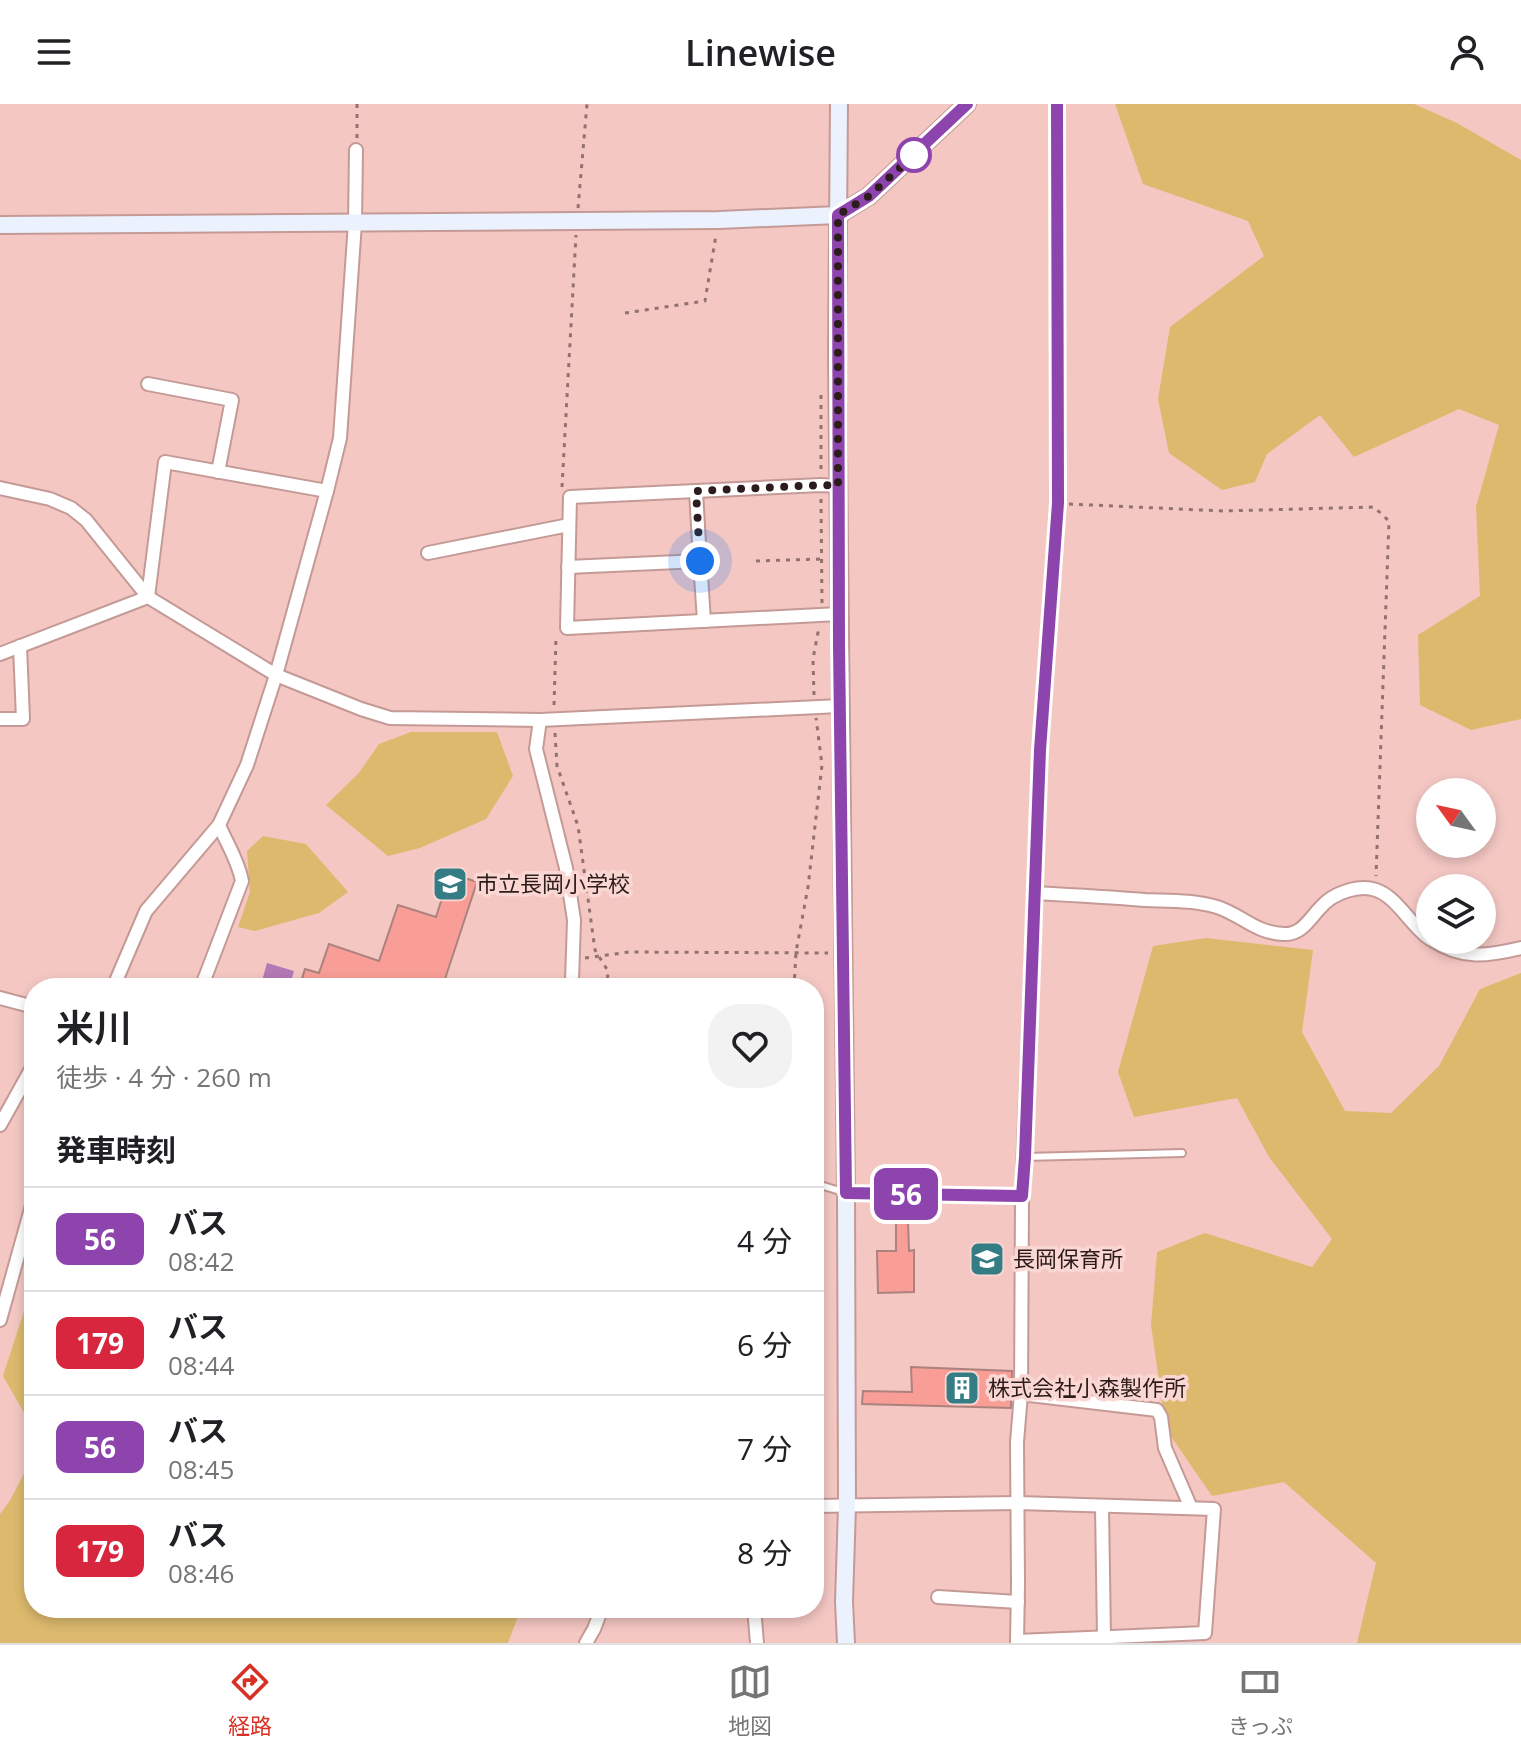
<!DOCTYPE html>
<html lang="ja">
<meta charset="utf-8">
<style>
:root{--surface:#fff;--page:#f2f2f2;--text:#202124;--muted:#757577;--line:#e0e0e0;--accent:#d93025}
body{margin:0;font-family:"Open Sans","Noto Sans JP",sans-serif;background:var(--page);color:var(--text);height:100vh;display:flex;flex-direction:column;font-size:30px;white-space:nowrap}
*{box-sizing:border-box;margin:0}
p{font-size:26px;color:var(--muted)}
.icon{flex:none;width:44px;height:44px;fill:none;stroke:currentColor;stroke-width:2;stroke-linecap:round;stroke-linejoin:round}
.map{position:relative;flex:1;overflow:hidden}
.drawer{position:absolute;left:24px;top:874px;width:800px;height:640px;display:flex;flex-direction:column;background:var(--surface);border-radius:32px;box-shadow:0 4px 12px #0003}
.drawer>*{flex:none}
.badge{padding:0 16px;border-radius:12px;font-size:28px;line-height:52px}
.needle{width:52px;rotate:303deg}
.controls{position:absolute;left:1416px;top:674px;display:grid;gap:16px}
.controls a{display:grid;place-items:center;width:80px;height:80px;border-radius:50%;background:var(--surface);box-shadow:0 4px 12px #0003;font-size:40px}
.you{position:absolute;width:40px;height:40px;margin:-20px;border:6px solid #fff;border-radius:50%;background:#1a73e8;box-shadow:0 0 0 12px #1a73e833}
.map>.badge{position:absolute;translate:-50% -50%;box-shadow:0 0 0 4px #fff}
h2{padding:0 32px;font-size:30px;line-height:72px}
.round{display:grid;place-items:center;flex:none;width:84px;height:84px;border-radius:32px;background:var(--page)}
.overview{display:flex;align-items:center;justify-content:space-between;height:136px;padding:0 32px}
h1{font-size:38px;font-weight:600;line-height:60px}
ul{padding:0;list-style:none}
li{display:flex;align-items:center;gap:24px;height:104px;padding:0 32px;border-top:2px solid var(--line)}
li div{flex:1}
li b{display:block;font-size:30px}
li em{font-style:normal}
li .badge{min-width:88px;font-weight:700;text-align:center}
header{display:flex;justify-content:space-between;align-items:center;height:104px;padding:0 32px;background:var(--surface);font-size:36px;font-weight:600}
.menu{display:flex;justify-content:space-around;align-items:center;height:112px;border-top:2px solid var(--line);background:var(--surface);font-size:22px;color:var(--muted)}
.menu a{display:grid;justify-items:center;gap:4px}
.menu .on{color:var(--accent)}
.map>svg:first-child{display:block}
</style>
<header><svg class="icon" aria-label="menu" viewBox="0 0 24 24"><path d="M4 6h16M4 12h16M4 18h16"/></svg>Linewise<svg class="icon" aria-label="person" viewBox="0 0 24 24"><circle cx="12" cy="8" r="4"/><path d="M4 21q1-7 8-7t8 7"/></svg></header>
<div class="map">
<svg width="1521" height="1539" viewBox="0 0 1521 1539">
<rect width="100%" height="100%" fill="#f4c7c3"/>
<g fill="#dcb96d">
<path d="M 1115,0 L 1414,0 L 1457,19 L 1521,56 L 1521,615 L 1471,626 L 1420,601 L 1418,531 L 1480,492 L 1476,403 L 1499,321 L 1459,305 L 1354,353 L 1320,311 L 1267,350 L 1255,378 L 1222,386 L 1169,349 L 1158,295 L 1170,223 L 1264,152 L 1248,117 L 1143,80 Z"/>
<path d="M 411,628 L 497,628 L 513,672 L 486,715 L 420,744 L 388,752 L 326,701 L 358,670 L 379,640 Z"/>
<path d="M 263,732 L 306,740 L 348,788 L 319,809 L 255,827 L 238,823 L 250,788 L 247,747 Z"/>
<path d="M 1206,834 L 1313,846 L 1302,928 L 1345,1007 L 1391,1009 L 1439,962 L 1480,885 L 1521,869 L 1521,1539 L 1357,1539 L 1376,1459 L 1284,1378 L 1212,1392 L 1166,1325 L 1151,1221 L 1157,1148 L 1205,1129 L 1312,1163 L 1332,1135 L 1269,1053 L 1237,994 L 1134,1013 L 1118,968 L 1153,842 Z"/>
<path d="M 34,1176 L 34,1326 L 3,1272 Z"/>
<path d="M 34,1351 L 34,1504 L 521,1504 L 508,1539 L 0,1539 L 0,1410 L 9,1398 Z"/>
</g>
<path fill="#b379b6" d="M 267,859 L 294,867 L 289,884 L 260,884 Z"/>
<g fill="#f89e96" stroke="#ab827e" stroke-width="2">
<path d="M 450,769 L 477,778 L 442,884 L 299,884 L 305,865 L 319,869 L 329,840 L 379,857 L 398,801 L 436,813 Z"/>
<path d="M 908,1117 L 909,1147 L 914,1146 L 914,1188 L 878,1189 L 877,1147 L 896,1147 L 896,1118 Z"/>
<path d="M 911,1263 L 1012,1267 L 1011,1304 L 862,1300 L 863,1287 L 912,1288 Z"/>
</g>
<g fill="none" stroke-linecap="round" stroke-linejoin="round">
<defs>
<g id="lane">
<path d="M 1025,1053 L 1182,1049"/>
<path d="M 814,1079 L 843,1088"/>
</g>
<g id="street">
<path d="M 148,280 L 232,296 L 218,368"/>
<path d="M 838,382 L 821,381 L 570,393 L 567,524 L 839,510"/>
<path d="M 0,384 L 50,395 L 71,404 L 86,416 L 148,493 L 276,571 L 361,605 L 390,614 L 540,616 L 840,602"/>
<path d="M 696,387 L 700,457"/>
<path d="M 428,449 L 569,421"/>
<path d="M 568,463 L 700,457 L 704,517"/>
<path d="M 148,493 L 165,358 L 327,387"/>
<path d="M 0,550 L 148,493"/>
<path d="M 0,615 L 23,615 L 20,542"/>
<path d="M 540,616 L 536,645 L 566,764 L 574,816 L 572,877 L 570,884"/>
<path d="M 1035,789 C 1072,791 1108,793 1145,796 C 1168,797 1194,796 1217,803 C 1242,811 1255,829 1284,830 C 1302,831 1310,814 1321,803 C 1333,789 1359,780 1376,786 C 1397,793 1411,822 1430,835"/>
<path d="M 1432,836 C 1463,856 1487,852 1521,844"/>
<path d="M 113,884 L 146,807 L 219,721 L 247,661 L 276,571 L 327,387 L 340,334 L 355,119 L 356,46"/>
<path d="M 201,884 L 242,777 C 238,756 227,740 219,721"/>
<path d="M 0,894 L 34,903"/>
<path d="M 0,1021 L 34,960"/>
<path d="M 846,1089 L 1022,1092"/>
<path d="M 0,1216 L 34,1094"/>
<path d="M 1021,1290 L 1157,1306 L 1161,1313 L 1165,1344 L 1191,1404"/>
<path d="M 814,1402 L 1018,1399 L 1214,1405 L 1205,1529 L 1017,1537"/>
<path d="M 1102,1402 L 1104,1534"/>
<path d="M 938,1493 L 1018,1498"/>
<path d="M 754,1504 L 757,1539"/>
<path d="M 586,1539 L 594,1525 L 602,1504"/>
<path d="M 1017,1539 L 1018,1480 L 1017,1338 L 1021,1290 L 1022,1092 L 1040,646 L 1058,399 L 1057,0"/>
</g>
<g id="secondary">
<path d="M 839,0 L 837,251 L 846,1089 L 847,1402 L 844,1498 L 846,1539"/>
<path d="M 0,121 L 719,116 L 838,111 L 869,92 L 967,0"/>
</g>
</defs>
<use href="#lane" stroke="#c49a96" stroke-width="10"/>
<use href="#street" stroke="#c49a96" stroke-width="16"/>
<use href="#secondary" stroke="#c49a96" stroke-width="20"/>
<g stroke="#917270" stroke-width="3" stroke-dasharray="4 6" stroke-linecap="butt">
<path d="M 357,34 L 357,0"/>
<path d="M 578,104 L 587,0"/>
<path d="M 625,209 L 705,197 L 716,131"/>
<path d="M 821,291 L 821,367"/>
<path d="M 562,383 L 576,131"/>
<path d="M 821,395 L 822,499"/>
<path d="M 1069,400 L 1223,407 L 1374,403 L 1389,417 L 1376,772"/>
<path d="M 756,457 L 820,455"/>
<path d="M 814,591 L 813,555 L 819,523"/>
<path d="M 554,601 L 556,533"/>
<path d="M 555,629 L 557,662 L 578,722 L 595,846 L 608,867 L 607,884"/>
<path d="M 585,854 L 629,848 L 828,849"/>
<path d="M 794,884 L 796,848 L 808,783 L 822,661 L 816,614"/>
</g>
<use href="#lane" stroke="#fff" stroke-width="6"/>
<use href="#street" stroke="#fff" stroke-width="12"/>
<use href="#secondary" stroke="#ebf1fd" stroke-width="16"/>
</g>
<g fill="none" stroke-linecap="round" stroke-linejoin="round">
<defs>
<path id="line" d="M 967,0 L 869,92 L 838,111 L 839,541 L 846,1089 L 1022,1092 L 1025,1053 L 1040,646 L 1058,399 L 1057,0"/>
</defs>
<use href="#line" stroke="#fff" stroke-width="18"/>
<use href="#line" stroke="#8e44ad" stroke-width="12"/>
<path stroke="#2c1c1b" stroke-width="8" stroke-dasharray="0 14.4" d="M 700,457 L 696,387 L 821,381 L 838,382 L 838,111 L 869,92 L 914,51"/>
</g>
<defs>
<symbol id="school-square" viewBox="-11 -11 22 22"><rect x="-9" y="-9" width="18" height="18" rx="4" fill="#357d85" stroke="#fbd7d3"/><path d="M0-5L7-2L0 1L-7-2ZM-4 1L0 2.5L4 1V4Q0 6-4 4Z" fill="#fff"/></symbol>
<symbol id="building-square" viewBox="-11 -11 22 22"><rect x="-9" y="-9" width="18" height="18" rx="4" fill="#357d85" stroke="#fbd7d3"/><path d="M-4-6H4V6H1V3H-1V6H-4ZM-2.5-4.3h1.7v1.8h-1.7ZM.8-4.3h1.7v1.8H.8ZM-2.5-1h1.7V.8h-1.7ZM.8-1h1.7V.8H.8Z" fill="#fff"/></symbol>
</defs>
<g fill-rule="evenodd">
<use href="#school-square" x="430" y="760" width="40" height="40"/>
<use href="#school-square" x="967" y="1135" width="40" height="40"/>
<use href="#building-square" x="942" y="1264" width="40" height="40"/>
</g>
<circle fill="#fff" stroke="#8e44ad" stroke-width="4" cx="914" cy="51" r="16"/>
<g text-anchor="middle" stroke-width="7" stroke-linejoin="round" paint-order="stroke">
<g font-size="22" fill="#2c1c1b" stroke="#fbd7d3" text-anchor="start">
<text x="476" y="788">市立長岡小学校</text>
<text x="1013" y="1163">長岡保育所</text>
<text x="988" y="1292">株式会社小森製作所</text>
</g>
</g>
</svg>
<div class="controls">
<a><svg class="needle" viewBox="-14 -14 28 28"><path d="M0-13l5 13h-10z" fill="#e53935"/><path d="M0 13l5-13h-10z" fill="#757577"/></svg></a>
<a><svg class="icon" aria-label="layers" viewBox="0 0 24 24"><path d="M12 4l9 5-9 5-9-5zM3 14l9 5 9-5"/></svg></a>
</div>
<div class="you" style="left:700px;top:457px"></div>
<b class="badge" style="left:906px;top:1090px;background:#8e44ad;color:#fff">56</b>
<section class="drawer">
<div class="overview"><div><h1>米川</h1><p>徒歩 · 4 分 · 260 m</p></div><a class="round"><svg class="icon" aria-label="heart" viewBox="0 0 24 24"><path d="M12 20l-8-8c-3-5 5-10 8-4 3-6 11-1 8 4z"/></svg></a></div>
<h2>発車時刻</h2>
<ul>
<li><span class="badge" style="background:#8e44ad;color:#fff">56</span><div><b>バス</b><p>08:42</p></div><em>4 分</em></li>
<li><span class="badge" style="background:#d7263d;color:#fff">179</span><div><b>バス</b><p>08:44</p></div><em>6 分</em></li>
<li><span class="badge" style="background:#8e44ad;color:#fff">56</span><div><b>バス</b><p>08:45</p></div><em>7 分</em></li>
<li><span class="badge" style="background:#d7263d;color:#fff">179</span><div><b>バス</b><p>08:46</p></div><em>8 分</em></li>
</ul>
</section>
</div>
<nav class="menu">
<a class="on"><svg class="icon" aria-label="directions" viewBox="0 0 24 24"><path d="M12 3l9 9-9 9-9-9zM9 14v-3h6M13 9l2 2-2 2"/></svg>経路</a>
<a><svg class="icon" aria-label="map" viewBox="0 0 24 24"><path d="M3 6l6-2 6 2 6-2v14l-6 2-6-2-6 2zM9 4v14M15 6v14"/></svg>地図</a>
<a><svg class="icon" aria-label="tickets" viewBox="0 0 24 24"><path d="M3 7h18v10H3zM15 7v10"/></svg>きっぷ</a>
</nav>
